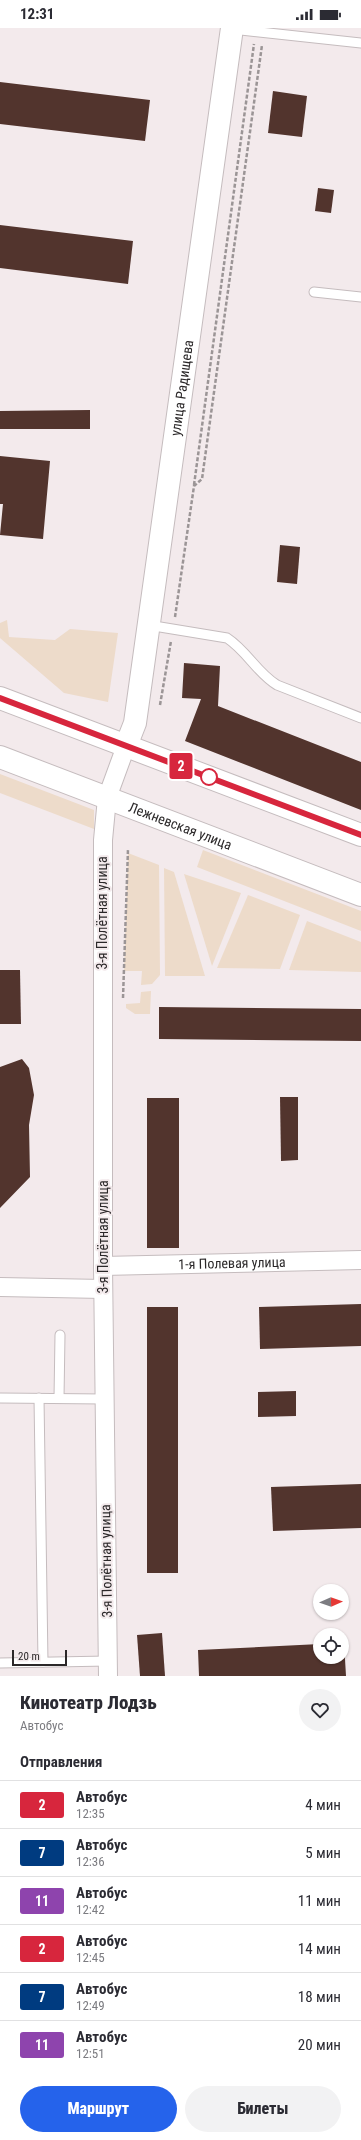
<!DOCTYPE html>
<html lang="ru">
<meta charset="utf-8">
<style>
:root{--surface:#fff;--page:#f2f2f3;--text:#2b2b33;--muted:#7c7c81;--line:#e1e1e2;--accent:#2563eb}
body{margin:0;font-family:"Roboto Condensed",sans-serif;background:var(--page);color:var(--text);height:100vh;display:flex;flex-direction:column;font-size:15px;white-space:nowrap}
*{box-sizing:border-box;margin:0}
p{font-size:13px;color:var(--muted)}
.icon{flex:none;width:22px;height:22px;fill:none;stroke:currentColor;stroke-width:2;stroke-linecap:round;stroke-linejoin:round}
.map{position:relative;height:1648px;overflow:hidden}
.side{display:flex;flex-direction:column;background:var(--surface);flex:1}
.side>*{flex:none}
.badge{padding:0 8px;border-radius:3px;font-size:14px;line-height:26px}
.needle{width:26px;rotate:88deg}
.fabs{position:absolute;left:313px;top:1556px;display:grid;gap:8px}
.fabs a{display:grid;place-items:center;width:36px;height:36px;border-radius:50%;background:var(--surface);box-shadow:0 1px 3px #0004;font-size:20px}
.scale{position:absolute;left:12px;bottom:10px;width:55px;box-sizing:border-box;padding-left:4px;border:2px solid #2b2829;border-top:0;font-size:11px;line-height:14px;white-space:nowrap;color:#2b2829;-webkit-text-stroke:3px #f3eaec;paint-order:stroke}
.map>.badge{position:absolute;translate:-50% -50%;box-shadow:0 0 0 2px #fff}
h2{padding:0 20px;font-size:15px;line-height:36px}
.round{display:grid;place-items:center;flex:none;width:42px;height:42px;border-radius:21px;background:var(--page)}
.summary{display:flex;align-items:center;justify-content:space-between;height:68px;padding:0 20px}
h1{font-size:19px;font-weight:800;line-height:30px}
.button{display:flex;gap:8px;margin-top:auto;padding:8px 20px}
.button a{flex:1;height:46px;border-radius:24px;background:var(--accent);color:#fff;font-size:16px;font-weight:800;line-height:46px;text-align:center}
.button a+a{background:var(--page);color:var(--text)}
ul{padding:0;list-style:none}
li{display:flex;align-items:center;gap:12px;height:48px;padding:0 20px;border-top:1px solid var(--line)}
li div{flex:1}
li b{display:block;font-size:15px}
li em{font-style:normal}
li .badge{min-width:44px;font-weight:700;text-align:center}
.status{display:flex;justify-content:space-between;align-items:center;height:28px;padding:0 20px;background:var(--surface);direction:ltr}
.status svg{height:11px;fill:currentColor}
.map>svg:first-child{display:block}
</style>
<div class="status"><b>12:31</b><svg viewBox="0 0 49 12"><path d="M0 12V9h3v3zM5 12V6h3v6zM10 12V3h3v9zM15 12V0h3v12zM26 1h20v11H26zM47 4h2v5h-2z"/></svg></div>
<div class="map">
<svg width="361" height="1648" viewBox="0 0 361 1648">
<rect width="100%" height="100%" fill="#f3eaec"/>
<g fill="#eddbca">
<path d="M 7,592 L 9,609 L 55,612 L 70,601 L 118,605 L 108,674 L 64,665 L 0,610 L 0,595 Z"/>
<path d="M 0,746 L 94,782 L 94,801 L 0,765 Z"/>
<path d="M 203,822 L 361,883 L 361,903 L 197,839 Z"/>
<path d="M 128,825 L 159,837 L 160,947 L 152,956 L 141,957 L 142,943 L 124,943 Z"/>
<path d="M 164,840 L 174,844 L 205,948 L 165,948 Z"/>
<path d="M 184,846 L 241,865 L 212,938 Z"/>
<path d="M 248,867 L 300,887 L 280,941 L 217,940 Z"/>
<path d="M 307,893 L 361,914 L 361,944 L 289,942 Z"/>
<path d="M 151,963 L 150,986 L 135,986 L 126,980 L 126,976 L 140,975 L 141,964 Z"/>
</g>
<g fill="#52342d">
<path d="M 0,54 L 150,72 L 145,113 L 0,96 Z"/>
<path d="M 273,63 L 307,68 L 302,109 L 268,105 Z"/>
<path d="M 318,160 L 334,162 L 331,185 L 315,183 Z"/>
<path d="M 0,197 L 133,213 L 128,256 L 0,240 Z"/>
<path d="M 90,382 L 90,401 L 0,401 L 0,383 Z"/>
<path d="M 0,428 L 50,433 L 43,511 L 0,507 L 3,476 L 0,476 Z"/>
<path d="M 280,517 L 300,519 L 297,556 L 277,554 Z"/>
<path d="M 184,635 L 220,638 L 218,678 L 361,734 L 361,782 L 185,713 L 201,671 L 182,670 Z"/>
<path d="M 0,942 L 20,942 L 21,996 L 0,996 Z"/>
<path d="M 159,979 L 361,981 L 361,1013 L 159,1011 Z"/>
<path d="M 22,1031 L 29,1040 L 34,1067 L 29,1097 L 30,1149 L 0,1180 L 0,1039 Z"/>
<path d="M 280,1069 L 298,1069 L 298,1132 L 281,1133 Z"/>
<rect x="147" y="1070" width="32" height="150"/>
<path d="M 361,1276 L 361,1318 L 260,1321 L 259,1279 Z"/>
<rect x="147" y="1279" width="31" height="266"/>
<path d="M 296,1363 L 296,1388 L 258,1389 L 258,1364 Z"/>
<path d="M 361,1456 L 361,1500 L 273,1503 L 271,1459 Z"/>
<path d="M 162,1605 L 165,1648 L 140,1648 L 137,1607 Z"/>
<path d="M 342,1614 L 344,1614 L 346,1648 L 199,1648 L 198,1622 L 320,1616 L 320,1629 L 342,1629 Z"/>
</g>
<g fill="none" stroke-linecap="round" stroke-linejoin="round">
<defs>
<g id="service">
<path d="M 232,1 L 361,15"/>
<path d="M 314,264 L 361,269"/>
<path d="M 148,597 L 227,610 C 247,623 257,645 277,657 L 361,690"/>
<path d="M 0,1370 L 104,1371"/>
<path d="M 39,1370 L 43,1634"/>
<path d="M 59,1370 L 60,1307"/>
<path d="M 0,1635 L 108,1633"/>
</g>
<g id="minor">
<path id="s1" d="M 103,1238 L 361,1232"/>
<path d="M 0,1259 L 103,1261"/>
<path d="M 108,1648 L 103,1238 L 103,812 L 107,770 L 126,718"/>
</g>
<g id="tertiary">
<path id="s2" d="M 126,718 L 135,695 L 232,0"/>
</g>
<g id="trunk">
<path d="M 0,670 L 361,807"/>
<path id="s3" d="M 0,729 L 361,867"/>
</g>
</defs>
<use href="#service" stroke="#c5bcbe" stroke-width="11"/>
<use href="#minor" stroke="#c5bcbe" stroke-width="20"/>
<use href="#tertiary" stroke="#c5bcbe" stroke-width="24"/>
<use href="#trunk" stroke="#c5bcbe" stroke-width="24"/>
<g stroke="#9b9596" stroke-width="2.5" stroke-dasharray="4 2" stroke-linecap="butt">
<path d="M 194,457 L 254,16"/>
<path d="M 175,589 L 194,458 L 202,451 L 262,17"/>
<path d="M 160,677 L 171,613"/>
<path d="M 123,970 L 128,821"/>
</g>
<use href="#service" stroke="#fff" stroke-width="9"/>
<use href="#minor" stroke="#fff" stroke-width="18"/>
<use href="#tertiary" stroke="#fff" stroke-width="22"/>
<use href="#trunk" stroke="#fff" stroke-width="22"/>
</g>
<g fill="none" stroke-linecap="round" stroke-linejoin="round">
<defs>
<path id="line" d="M 0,670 L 361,807"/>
</defs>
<use href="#line" stroke="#fff" stroke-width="9"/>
<use href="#line" stroke="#d7263d" stroke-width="6"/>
</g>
<circle fill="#fff" stroke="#d7263d" stroke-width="2" cx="209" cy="749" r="8"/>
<g text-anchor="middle" stroke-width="4" stroke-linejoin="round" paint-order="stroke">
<g font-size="14" fill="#2b2829" stroke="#f3eaec">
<text dy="5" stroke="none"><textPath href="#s2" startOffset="363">улица Радищева</textPath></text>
<text dy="5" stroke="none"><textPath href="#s3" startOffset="193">Лежневская улица</textPath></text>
<text transform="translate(102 885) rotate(-90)" y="5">3-я Полётная улица</text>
<text transform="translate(103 1209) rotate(-90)" y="5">3-я Полётная улица</text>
<text dy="5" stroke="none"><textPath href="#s1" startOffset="129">1-я Полевая улица</textPath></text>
<text transform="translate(106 1533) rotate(-91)" y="5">3-я Полётная улица</text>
</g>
</g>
</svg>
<div class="fabs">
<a><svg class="needle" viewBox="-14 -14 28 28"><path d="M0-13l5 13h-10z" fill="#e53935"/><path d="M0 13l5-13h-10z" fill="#7c7c81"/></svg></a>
<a><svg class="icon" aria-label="locate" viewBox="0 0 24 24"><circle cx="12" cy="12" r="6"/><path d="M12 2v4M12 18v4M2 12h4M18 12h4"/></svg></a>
</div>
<div class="scale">20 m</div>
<b class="badge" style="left:181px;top:738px;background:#d7263d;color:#fff">2</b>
</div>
<section class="side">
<div class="summary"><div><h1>Кинотеатр Лодзь</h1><p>Автобус</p></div><a class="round"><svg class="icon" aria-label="heart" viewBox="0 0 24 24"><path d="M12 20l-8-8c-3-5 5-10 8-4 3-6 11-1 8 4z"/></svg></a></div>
<h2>Отправления</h2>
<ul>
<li><span class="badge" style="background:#d7263d;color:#fff">2</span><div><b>Автобус</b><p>12:35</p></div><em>4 мин</em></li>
<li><span class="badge" style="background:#003b80;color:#fff">7</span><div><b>Автобус</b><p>12:36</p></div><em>5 мин</em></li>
<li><span class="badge" style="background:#8e44ad;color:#fff">11</span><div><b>Автобус</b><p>12:42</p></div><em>11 мин</em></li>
<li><span class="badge" style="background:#d7263d;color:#fff">2</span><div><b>Автобус</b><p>12:45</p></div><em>14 мин</em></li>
<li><span class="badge" style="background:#003b80;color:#fff">7</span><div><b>Автобус</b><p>12:49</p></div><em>18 мин</em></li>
<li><span class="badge" style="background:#8e44ad;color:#fff">11</span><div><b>Автобус</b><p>12:51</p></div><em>20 мин</em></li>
</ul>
<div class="button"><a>Маршрут</a><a>Билеты</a></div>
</section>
